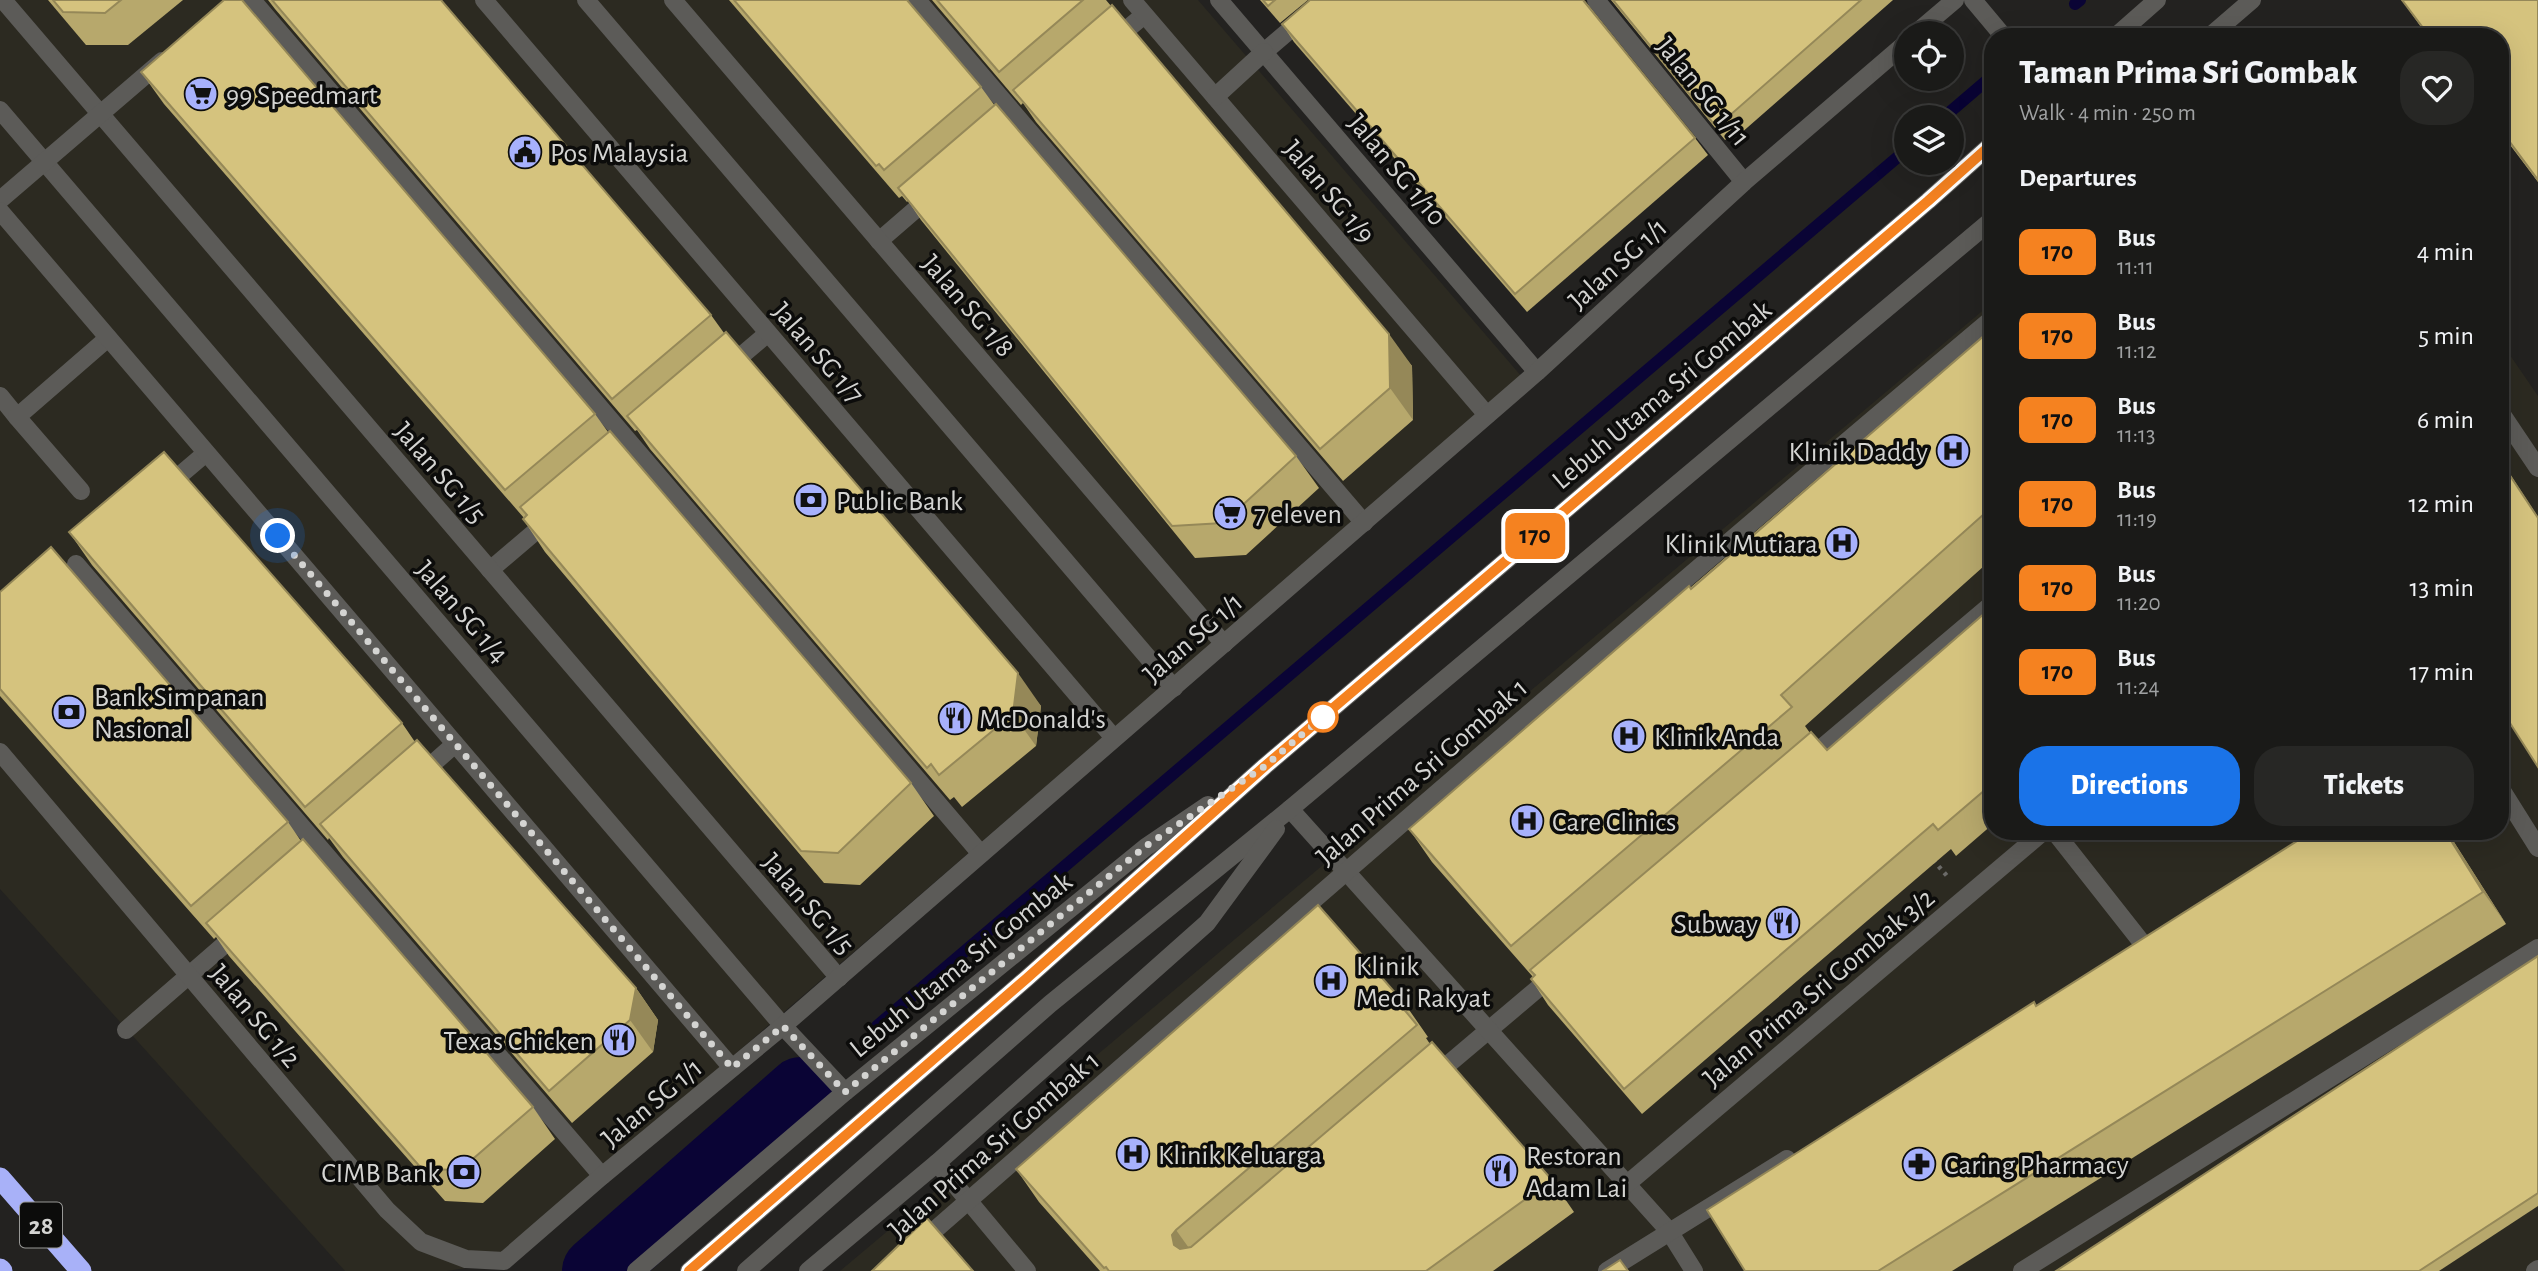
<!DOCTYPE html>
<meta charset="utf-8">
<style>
:root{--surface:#1a1a18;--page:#272725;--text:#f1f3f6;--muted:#9fa1a2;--line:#383837;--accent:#1a73e8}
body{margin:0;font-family:"Alegreya Sans",sans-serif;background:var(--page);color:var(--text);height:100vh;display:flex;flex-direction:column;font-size:26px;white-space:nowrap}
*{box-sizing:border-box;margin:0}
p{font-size:23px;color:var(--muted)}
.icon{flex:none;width:38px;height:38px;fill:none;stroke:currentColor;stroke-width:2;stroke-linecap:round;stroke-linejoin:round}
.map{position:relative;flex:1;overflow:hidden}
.drawer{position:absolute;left:1984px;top:28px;width:525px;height:812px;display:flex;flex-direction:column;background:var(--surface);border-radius:28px;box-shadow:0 7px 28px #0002,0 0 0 2px var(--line)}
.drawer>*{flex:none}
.badge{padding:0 14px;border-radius:10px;font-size:24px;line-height:46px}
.buttons{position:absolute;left:1894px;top:21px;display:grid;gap:14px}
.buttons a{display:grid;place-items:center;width:70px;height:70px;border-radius:50%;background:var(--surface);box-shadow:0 7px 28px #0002,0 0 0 2px var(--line);font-size:35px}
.you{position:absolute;width:35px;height:35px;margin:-18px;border:5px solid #fff;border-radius:50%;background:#1a73e8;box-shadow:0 0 0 10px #1a73e833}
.map>.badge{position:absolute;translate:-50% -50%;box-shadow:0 0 0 4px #fff}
h2{padding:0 35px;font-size:26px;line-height:63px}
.round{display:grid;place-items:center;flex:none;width:74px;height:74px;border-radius:28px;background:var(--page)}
.head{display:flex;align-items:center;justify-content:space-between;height:119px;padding:0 35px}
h1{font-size:33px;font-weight:800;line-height:52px}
.action{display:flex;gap:14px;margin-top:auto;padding:14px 35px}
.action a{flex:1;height:80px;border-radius:28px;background:var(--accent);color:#fff;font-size:28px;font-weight:800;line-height:80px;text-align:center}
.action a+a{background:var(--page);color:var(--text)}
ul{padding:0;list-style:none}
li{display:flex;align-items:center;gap:21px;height:84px;padding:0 35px}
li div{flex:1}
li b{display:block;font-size:26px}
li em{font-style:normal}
li .badge{min-width:77px;font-weight:700;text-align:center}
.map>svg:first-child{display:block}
</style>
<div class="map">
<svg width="2538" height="1271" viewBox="0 0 2538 1271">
<rect width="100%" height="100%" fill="#232220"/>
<g fill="#2c2a21">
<path d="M 0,0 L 1198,0 L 1522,377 L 491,1264 L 447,1271 L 345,1271 L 0,889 Z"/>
<path d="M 1993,302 L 1993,831 L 2501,831 L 2501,342 L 2538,396 L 2538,1271 L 840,1271 Z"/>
</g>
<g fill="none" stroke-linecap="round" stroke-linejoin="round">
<g stroke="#0a0435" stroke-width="12">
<path d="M 2075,4 L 2080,0"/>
<path d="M 1944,117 L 1992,76"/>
<path d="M 877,1026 L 1906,150"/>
</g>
<path stroke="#0a0435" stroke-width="70" d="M 597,1271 L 801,1092"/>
<path stroke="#6b6a68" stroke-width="4.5" stroke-dasharray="3.5 5" stroke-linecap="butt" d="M 1933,860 L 1948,877"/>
<g stroke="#5c5b58" stroke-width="18">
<path d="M 252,0 L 981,854"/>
<path d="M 917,0 L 1364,523"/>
<path d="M 1112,42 L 1144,15"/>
<path d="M 1264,52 L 1325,0"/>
<path d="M 879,241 L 931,196"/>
<path d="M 728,367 L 768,333"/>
<path d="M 0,396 L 17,417"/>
<path d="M 2501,413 L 2538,468"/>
<path d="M 166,487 L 206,453"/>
<path d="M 81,491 L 17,417 L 108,338"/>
<path d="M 76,564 L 602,1176"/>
<path d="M 490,570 L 550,519"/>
<path d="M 1806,761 L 1993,603"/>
<path d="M 420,775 L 455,744"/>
<path d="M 126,1030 L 240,931"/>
<path d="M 1432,1078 L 1555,974"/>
<path d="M 2022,1271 L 2538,948"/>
</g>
<g stroke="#5c5b58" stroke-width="18">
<path d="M 3,0 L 839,978"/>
<path d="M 484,0 L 1114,738"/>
<path d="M 586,0 L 1174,688"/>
<path d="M 673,0 L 1224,644"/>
<path d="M 1132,0 L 1487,415"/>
<path d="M 1219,0 L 1537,372"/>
<path d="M 1596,0 L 1744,182"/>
<path d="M 1973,0 L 2004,37"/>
<path d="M 1916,33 L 1955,0"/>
<path d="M 1215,97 L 1264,52"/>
<path d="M 0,110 L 783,1026 L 845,1092"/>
<path d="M 0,200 L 162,61"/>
<path d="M 0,211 L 732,1068"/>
<path d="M 0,752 L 387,1210 L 421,1242 L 466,1259 L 504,1261 L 602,1176 L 783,1026 L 1537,372 L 1744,182 L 1906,43"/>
<path d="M 2501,789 L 2538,848"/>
<path d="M 1290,809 L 1669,1231 L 1694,1271"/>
<path d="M 2054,831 L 2143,944"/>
<path d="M 937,1163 L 1027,1271"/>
<path d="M 1627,1184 L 2044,831"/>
<path d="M 888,1271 C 1254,951 1621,631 1993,318"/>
<path d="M 1607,1271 L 1787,1159"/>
<path d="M 2535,1271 L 2538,1269"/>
</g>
<g stroke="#5c5b58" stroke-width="18">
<path d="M 2115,37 L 2157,0"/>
<path d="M 2209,37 L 2252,0"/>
<path d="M 636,1271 L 845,1092 L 1146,847 L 1208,805"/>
<path d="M 689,1271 L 1026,979 L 1265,766 L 1928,201 L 1993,143"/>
<path d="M 746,1271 L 1050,1004 L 1290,809 L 1993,219"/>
<path d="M 808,1271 L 937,1163 L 1207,923 L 1276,829"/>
</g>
<g stroke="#a8b1f8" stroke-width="21">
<path d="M 0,1178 L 81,1271"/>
<path d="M 0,1269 L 2,1271"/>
</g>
</g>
<g fill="#b7a86c">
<path d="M 48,0 L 183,0 L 128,45 L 86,45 Z"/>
<path d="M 268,0 L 441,0 L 711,315 L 724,333 L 1041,706 L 1036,746 L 962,807 L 954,797 L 950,800 L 650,449 L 637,430 L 635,431 L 275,9 Z"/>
<path d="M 729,0 L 907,0 L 981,87 L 995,106 L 1296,456 L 1319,488 L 1246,555 L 1195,558 L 921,220 L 908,201 L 907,202 L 902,196 L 899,198 Z"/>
<path d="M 932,0 L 1106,0 L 1412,366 L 1413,420 L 1343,481 L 1036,122 L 1023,103 L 1021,105 Z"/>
<path d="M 1260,0 L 1308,0 L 1280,23 Z"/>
<path d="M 1611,0 L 1893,0 L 1740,134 L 1737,130 L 1725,140 Z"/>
<path d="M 2402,0 L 2538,0 L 2538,182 L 2501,133 L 2501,37 L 2428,37 Z"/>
<path d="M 1585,1 L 1695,138 L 1708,155 L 1527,312 L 1294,42 L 1282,24 Z"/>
<path d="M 141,72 L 595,414 L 608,432 L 911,783 L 934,816 L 860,885 L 824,883 L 545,552 L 523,519 L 524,518 L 164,104 Z"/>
<path d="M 1993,328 L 1993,558 L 1805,726 L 1810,733 L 1827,750 L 1993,606 L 1993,824 L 1956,856 L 1951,849 L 1642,1114 L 1548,1005 L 1531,979 L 1533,977 L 1432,862 L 1409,829 Z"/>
<path d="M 69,532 L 402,723 L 415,742 L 636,988 L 658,1020 L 653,1052 L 572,1123 L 343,857 L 329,838 L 328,840 L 92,565 Z"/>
<path d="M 0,592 L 288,822 L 301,841 L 533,1107 L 555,1139 L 483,1203 L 445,1201 L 229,956 L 216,937 L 214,939 L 0,696 Z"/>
<path d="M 2447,831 L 2506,924 L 1952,1271 L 1745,1271 L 2037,1006 Z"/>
<path d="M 2538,956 L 2538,1206 L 2439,1271 L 2056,1271 Z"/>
<path d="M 1405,1004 L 1428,1037 L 1426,1038 L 1430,1044 L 1552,1180 L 1574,1212 L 1493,1271 L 1100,1271 L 1039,1202 L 1016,1169 Z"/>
</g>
<g fill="#958858">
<path d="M 1389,334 L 1412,366 L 1413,420 L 1390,388 Z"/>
<path d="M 2501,460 L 2538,517 L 2538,518 L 2501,462 Z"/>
<path d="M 1018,673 L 1041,706 L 1036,746 L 1013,714 Z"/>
<path d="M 2445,831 L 2447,831 L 2506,924 L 2483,892 Z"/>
<path d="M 636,988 L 658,1020 L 653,1052 L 630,1020 Z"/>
<path d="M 1176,1230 L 1199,1262 L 1174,1245 L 1172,1235 Z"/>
</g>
<g fill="#d5c37e" stroke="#958858" stroke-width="2">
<path d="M 53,0 L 121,0 L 105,13 L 63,12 Z"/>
<path d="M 224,0 L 242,0 L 595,414 L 505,490 L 141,72 Z"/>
<path d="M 272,0 L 441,0 L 711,315 L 612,399 Z"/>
<path d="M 734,0 L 907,0 L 981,87 L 884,170 L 879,164 L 876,166 Z"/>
<path d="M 937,0 L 1083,0 L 999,72 Z"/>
<path d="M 1263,0 L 1275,0 L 1268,6 Z"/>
<path d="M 1310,0 L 1583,0 L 1695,138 L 1515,294 L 1282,24 Z"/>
<path d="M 1613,0 L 1861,0 L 1728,117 L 1724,113 L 1713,123 Z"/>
<path d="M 2402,0 L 2538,0 L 2538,180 L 2501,130 L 2501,37 L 2430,37 Z"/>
<path d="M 1112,5 L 1389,334 L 1390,388 L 1320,449 L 1013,90 Z"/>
<path d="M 996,104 L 1296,456 L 1223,523 L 1172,526 L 898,188 Z"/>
<path d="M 1993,328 L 1993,506 L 1781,695 L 1792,707 L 1511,946 L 1409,829 L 1689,586 L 1691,589 Z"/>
<path d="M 726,332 L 1018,673 L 1013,714 L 939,775 L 931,764 L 927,768 L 627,416 Z"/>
<path d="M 610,431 L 911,783 L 838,853 L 801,851 L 523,519 L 527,515 L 520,507 Z"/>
<path d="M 164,452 L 402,723 L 305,807 L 69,532 Z"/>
<path d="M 2501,462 L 2538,518 L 2538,767 L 2501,709 Z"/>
<path d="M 51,547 L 288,822 L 191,906 L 0,689 L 0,592 Z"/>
<path d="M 1993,606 L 1993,783 L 1938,830 L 1933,824 L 1624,1089 L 1531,979 L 1535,975 L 1530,970 L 1811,732 L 1827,750 Z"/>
<path d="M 417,740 L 636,988 L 630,1020 L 549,1091 L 320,824 Z"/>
<path d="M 2313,831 L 2445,831 L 2483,892 L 1878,1271 L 1745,1271 L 1707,1210 L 2034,1002 L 2036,1006 Z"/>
<path d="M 303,839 L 533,1107 L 460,1170 L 422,1169 L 206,923 Z"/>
<path d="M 1318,905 L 1405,1004 L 1402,1007 L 1417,1025 L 1176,1230 L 1172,1235 L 1174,1245 L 1180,1249 L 1191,1247 L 1432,1042 L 1552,1180 L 1426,1271 L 1109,1271 L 1106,1267 L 1104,1268 L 1016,1169 Z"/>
<path d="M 2538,956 L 2538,1193 L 2419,1271 L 2056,1271 Z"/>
<path d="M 927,1218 L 973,1271 L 872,1271 Z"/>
<path d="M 1620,1260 L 1628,1271 L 1603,1271 Z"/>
</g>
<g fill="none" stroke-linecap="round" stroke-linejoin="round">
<defs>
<path id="line" d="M 689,1271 L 1026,979 L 1265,766 L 1928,201 L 1993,143"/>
</defs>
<use href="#line" stroke="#fff" stroke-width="16"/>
<use href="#line" stroke="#f58220" stroke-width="10"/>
<path stroke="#d4d4d2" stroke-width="7" stroke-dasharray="0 12.6" d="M 278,536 L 732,1068 L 783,1026 L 845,1092 L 1146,846 L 1265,766 L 1326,714 L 1323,717"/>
</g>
<defs>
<symbol id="supermarket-disc" viewBox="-11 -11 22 22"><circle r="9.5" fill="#a7b1fc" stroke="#0c0c0b"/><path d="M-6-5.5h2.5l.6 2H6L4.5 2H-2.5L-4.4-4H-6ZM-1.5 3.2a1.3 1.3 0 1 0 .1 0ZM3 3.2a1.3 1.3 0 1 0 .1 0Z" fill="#111"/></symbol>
<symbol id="civic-disc" viewBox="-11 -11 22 22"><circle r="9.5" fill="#a7b1fc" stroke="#0c0c0b"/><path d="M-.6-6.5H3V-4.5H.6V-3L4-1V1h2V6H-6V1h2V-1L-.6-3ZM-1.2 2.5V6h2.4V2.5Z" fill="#111"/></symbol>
<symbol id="hospital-disc" viewBox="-11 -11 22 22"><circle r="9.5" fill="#a7b1fc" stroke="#0c0c0b"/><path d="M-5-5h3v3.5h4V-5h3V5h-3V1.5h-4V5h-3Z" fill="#111"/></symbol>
<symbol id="bank-disc" viewBox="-11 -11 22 22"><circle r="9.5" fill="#a7b1fc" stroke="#0c0c0b"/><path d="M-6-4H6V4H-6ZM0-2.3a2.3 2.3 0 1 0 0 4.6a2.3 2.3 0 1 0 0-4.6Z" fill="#111"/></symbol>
<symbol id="restaurant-disc" viewBox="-11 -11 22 22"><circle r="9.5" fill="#a7b1fc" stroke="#0c0c0b"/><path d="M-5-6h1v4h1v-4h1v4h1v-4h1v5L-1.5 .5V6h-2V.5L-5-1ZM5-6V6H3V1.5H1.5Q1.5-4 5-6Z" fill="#111"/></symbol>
<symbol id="pharmacy-disc" viewBox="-11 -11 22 22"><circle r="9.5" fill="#a7b1fc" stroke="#0c0c0b"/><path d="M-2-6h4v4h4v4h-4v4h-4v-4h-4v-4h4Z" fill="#111"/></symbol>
</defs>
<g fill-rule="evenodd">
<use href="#supermarket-disc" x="182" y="75" width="38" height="38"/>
<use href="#civic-disc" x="506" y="133" width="38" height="38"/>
<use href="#hospital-disc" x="1934" y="432" width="38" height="38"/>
<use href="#bank-disc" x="792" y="481" width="38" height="38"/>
<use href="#supermarket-disc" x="1211" y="494" width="38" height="38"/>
<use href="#hospital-disc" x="1823" y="524" width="38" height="38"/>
<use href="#bank-disc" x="50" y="693" width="38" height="38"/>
<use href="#restaurant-disc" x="936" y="699" width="38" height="38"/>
<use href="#hospital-disc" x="1610" y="717" width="38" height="38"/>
<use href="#hospital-disc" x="1508" y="802" width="38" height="38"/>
<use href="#restaurant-disc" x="1764" y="904" width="38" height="38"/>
<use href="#hospital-disc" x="1312" y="962" width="38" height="38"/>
<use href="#restaurant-disc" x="600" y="1021" width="38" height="38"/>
<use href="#hospital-disc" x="1114" y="1135" width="38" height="38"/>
<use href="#pharmacy-disc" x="1900" y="1145" width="38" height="38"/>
<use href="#restaurant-disc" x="1482" y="1152" width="38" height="38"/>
<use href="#bank-disc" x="445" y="1153" width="38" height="38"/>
</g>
<circle fill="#fff" stroke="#f58220" stroke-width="3.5" cx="1323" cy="717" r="14"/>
<g text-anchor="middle" stroke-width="7" stroke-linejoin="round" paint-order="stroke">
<rect fill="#0c0c0b" stroke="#989896" stroke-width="2" x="20" y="1202.5" width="42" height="45" rx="5"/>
<g font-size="26" font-weight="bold" fill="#d4d4d2">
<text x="41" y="1234">28</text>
</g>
<g font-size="28" fill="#d4d4d2" stroke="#0c0c0b">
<text transform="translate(1704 91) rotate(51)" y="10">Jalan SG 1/11</text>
<text transform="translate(1398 169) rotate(50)" y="10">Jalan SG 1/10</text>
<text transform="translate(1330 191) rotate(50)" y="10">Jalan SG 1/9</text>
<text transform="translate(1617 263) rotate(-42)" y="10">Jalan SG 1/1</text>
<text transform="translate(969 305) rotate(49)" y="10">Jalan SG 1/8</text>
<text transform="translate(819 352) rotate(49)" y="10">Jalan SG 1/7</text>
<text transform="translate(1661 394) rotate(-40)" y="10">Lebuh Utama Sri Gombak</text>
<text transform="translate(441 472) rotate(49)" y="10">Jalan SG 1/5</text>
<text transform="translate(463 611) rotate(49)" y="10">Jalan SG 1/4</text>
<text transform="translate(1192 637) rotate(-41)" y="10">Jalan SG 1/1</text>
<text transform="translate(1421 771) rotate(-41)" y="10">Jalan Prima Sri Gombak 1</text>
<text transform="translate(809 903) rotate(49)" y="10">Jalan SG 1/5</text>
<text transform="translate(960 964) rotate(-39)" y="10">Lebuh Utama Sri Gombak</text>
<text transform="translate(1818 987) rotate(-40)" y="10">Jalan Prima Sri Gombak 3/2</text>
<text transform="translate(256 1015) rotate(50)" y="10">Jalan SG 1/2</text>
<text transform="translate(651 1102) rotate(-40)" y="10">Jalan SG 1/1</text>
<text transform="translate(993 1144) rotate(-41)" y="10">Jalan Prima Sri Gombak 1</text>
</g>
<g font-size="28" fill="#d4d4d2" stroke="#0c0c0b" text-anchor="start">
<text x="226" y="104">99 Speedmart</text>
<text x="550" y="162">Pos Malaysia</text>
<text x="1928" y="461" text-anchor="end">Klinik Daddy</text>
<text x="836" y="510">Public Bank</text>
<text x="1254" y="523">7 eleven</text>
<text x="1818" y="553" text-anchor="end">Klinik Mutiara</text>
<text x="94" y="706">Bank Simpanan<tspan x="94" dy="32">Nasional</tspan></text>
<text x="979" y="728">McDonald's</text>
<text x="1654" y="746">Klinik Anda</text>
<text x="1552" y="831">Care Clinics</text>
<text x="1758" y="933" text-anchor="end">Subway</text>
<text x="1356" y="975">Klinik<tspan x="1356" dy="32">Medi Rakyat</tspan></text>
<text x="594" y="1050" text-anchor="end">Texas Chicken</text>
<text x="1158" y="1164">Klinik Keluarga</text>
<text x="1526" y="1165">Restoran<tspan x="1526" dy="32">Adam Lai</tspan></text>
<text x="1944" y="1174">Caring Pharmacy</text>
<text x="440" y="1182" text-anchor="end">CIMB Bank</text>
</g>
</g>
</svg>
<div class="buttons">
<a><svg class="icon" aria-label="locate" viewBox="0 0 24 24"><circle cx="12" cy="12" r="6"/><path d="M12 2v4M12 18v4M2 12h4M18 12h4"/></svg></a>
<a><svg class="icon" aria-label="layers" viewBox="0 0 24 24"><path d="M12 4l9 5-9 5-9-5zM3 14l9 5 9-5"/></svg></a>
</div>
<div class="you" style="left:278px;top:536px"></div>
<b class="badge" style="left:1535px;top:536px;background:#f58220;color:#111">170</b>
<section class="drawer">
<div class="head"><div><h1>Taman Prima Sri Gombak</h1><p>Walk · 4 min · 250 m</p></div><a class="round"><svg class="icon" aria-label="heart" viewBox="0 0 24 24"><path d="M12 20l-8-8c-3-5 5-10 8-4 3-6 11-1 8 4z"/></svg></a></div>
<h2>Departures</h2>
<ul>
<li><span class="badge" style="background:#f58220;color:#111">170</span><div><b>Bus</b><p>11:11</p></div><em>4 min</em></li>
<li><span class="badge" style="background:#f58220;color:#111">170</span><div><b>Bus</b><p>11:12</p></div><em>5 min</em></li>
<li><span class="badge" style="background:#f58220;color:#111">170</span><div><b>Bus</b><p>11:13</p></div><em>6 min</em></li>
<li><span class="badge" style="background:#f58220;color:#111">170</span><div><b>Bus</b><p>11:19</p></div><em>12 min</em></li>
<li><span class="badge" style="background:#f58220;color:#111">170</span><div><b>Bus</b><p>11:20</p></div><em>13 min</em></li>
<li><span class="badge" style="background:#f58220;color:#111">170</span><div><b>Bus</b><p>11:24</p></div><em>17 min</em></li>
</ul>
<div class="action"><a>Directions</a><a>Tickets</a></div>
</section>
</div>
